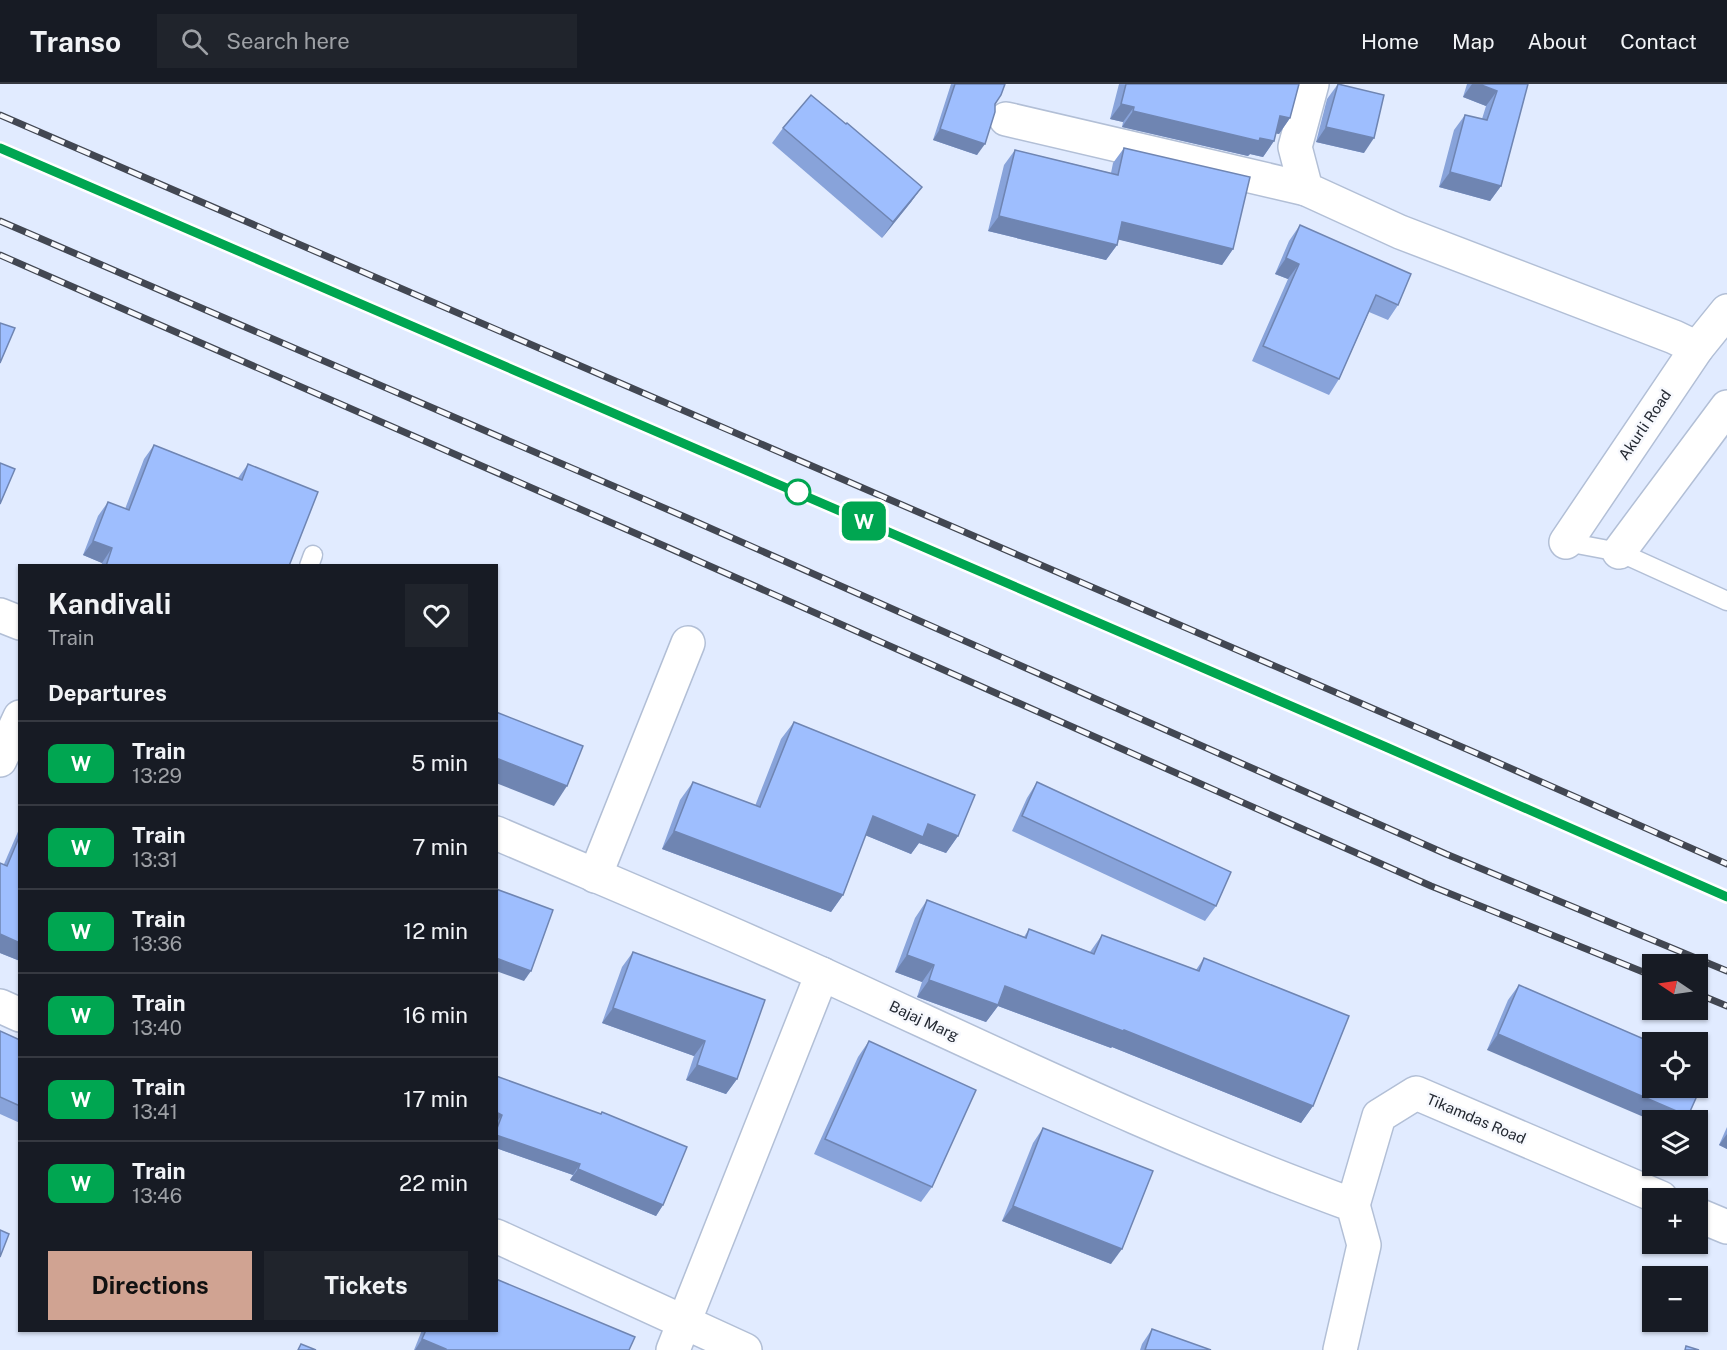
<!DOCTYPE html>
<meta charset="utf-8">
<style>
:root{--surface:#171b24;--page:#20242c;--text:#f1f3f6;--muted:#9ea1a6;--line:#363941;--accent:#d0a392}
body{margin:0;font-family:"Public Sans",sans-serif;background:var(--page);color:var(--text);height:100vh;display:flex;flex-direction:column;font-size:22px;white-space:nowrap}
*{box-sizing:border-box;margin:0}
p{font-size:20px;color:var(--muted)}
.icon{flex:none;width:33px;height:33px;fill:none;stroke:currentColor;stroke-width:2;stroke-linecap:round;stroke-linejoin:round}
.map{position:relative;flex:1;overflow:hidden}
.panel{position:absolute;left:18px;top:480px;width:480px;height:768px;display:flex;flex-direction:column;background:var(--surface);border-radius:0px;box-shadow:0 2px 4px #0004}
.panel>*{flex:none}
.badge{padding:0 12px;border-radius:9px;font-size:21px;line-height:39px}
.needle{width:39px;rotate:283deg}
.tools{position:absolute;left:1642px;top:870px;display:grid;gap:12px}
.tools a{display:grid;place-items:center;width:66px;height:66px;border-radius:0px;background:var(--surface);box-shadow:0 2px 4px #0004;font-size:30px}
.map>.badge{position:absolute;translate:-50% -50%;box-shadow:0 0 0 3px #fff}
h2{padding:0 30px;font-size:22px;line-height:54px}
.round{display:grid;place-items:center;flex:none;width:63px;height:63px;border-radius:0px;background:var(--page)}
.summary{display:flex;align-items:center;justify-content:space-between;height:102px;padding:0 30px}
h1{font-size:28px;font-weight:700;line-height:45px}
.cta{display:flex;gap:12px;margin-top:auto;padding:12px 30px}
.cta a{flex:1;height:69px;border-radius:0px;background:var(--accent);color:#111;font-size:24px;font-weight:700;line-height:69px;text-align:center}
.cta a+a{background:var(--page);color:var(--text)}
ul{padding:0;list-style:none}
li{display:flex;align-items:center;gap:18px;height:84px;padding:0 30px;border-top:2px solid var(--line)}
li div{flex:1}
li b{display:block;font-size:22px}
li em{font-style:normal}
li .badge{min-width:66px;font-weight:700;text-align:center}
header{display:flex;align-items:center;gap:36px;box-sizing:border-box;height:84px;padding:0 30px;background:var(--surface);border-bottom:2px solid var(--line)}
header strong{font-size:28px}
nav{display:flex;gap:33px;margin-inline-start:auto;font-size:21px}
.search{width:420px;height:54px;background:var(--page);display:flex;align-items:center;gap:15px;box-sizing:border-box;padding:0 21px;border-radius:0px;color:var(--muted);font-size:22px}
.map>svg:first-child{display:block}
</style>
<header>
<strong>Transo</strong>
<div class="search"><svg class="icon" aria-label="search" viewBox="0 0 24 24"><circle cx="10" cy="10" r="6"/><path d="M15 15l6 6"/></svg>Search here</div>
<nav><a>Home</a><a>Map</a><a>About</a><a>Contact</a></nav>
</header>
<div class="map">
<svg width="1727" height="1266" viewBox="0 0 1727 1266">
<rect width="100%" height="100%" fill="#e1ebff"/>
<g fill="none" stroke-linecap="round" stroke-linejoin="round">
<defs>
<g id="lane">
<path d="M 1566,458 L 1619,468 L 1727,517"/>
<path d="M 309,482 L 313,471"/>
</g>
<g id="street">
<path d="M 1312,0 L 1295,63 L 1306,105 L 1400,148 L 1674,253 L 1697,264"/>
<path d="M 1006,35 L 1306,105"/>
<path d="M 595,792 L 688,559"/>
<path d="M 0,922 L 20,931"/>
<path d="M 1353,1121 L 1379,1032 L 1416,1009 L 1661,1114"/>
<path d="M 1698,1131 L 1727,1143"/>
<path d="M 496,1152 L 745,1266"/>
</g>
<g id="secondary">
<path d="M 1566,458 L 1697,264 L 1727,227"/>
<path d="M 1619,468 L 1727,323"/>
<path d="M 0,531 L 20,539"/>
<path d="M 0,676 L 20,633"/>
<path d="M 496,749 C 610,798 724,845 837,897 C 1007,975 1176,1057 1353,1121 L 1364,1161 L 1340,1266"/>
<path d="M 673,1266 L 822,890"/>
</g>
</defs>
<use href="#lane" stroke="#b2bfd6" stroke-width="21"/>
<use href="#street" stroke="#b2bfd6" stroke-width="36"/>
<use href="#secondary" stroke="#b2bfd6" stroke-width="36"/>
<use href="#lane" stroke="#fff" stroke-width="18"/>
<use href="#street" stroke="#fff" stroke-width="33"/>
<use href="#secondary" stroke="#fff" stroke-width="33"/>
<defs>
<g id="rail">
<path d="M 0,31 L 1485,673 L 1727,780"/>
<path d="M 0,64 L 1473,701 L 1727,813"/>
<path d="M 0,137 L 685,433 L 1446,770 L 1727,887"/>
<path d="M 0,171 L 669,464 L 1431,802 L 1653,892"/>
<path d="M 1698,910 L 1727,922"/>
</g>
</defs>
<use href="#rail" stroke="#424752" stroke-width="7"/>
<use href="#rail" stroke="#f6f8fd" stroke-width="4.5" stroke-dasharray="14" stroke-linecap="butt"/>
</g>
<g fill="#88a3da">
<path d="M 951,0 L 1005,0 L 995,20 L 977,71 L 933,56 Z"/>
<path d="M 1119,0 L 1299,0 L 1290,34 L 1279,50 L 1276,49 L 1274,57 L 1263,73 L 1250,70 L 1248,72 L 1122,43 L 1123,38 L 1110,35 Z"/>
<path d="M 1338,0 L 1364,69 L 1316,58 L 1327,15 Z"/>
<path d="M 1467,0 L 1528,0 L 1501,102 L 1490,117 L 1439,103 L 1454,46 L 1465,31 L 1482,35 L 1486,22 L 1463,13 Z"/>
<path d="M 846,40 L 922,103 L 911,118 L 882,154 L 772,59 L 783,44 Z"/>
<path d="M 1124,64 L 1233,165 L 1222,181 L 1118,155 L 1117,161 L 1106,176 L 988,147 L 1004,81 L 1015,66 L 1111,89 L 1113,79 Z"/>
<path d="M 1300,141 L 1398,221 L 1388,236 L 1369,228 L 1339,295 L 1329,311 L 1252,277 L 1288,195 L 1275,190 L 1289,157 Z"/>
<path d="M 154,361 L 238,394 L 248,380 L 289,482 L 101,482 L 102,479 L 83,471 L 98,432 L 108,418 L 125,425 L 144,375 Z"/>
<path d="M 794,638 L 958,752 L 946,769 L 919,759 L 911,770 L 865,751 L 843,811 L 831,828 L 662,765 L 680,716 L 693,698 L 755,722 L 781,655 Z"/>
<path d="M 1037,698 L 1216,822 L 1205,837 L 1012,747 L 1027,714 Z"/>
<path d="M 20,743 L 20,877 L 0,869 L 4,780 Z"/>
<path d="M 927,816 L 1024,853 L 1029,845 L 1090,868 L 1102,851 L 1196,886 L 1204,874 L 1313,1022 L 1301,1039 L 1112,963 L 1111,964 L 998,922 L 986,938 L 917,913 L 922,898 L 895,888 L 915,834 Z"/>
<path d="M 633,868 L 737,995 L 726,1010 L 686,996 L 694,972 L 602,939 L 622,883 Z"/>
<path d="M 1519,901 L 1653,959 L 1487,966 L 1508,916 Z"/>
<path d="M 0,947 L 20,956 L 20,1039 L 0,1030 Z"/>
<path d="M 869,957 L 932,1103 L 921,1118 L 814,1070 L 858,973 Z"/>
<path d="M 496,992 L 663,1121 L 656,1132 L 570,1096 L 573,1091 L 496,1064 Z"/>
<path d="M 1727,1043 L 1727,1065 L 1719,1061 Z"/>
<path d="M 1043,1044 L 1111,1180 L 1002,1137 L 1033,1059 Z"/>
<path d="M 1152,1245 L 1211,1266 L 1140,1266 L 1142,1260 Z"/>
<path d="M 422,1246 L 496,1246 L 629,1266 L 414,1266 Z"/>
</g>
<g fill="#6f85b2">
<path d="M 1472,0 L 1479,0 L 1497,7 L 1486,22 L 1463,13 Z"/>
<path d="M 1121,20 L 1134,23 L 1123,38 L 1110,35 Z"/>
<path d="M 1133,27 L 1260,54 L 1274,57 L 1263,73 L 1250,70 L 1248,72 L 1122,43 Z"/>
<path d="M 1280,32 L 1290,34 L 1279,50 L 1269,48 Z"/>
<path d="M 1326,43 L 1374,54 L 1364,69 L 1316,58 Z"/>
<path d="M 940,45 L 985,60 L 977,71 L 933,56 Z"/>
<path d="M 1450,88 L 1501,102 L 1490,117 L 1439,103 Z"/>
<path d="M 922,103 L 911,118 L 882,154 L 893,138 Z"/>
<path d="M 999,132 L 1117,161 L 1106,176 L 988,147 Z"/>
<path d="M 1122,138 L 1233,165 L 1222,181 L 1112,154 Z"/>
<path d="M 1286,174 L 1299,180 L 1288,195 L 1275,190 Z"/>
<path d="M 93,457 L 112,464 L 102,479 L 83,471 Z"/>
<path d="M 496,674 L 567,702 L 554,722 L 496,699 Z"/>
<path d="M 873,732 L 928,740 L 958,752 L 946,769 L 919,759 L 911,770 L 860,749 Z"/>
<path d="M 674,747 L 843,811 L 831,828 L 662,765 Z"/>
<path d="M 0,850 L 20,859 L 20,877 L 0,869 Z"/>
<path d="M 907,871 L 934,881 L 922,898 L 895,888 Z"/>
<path d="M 496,874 L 531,887 L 524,897 L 496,887 Z"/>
<path d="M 929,896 L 1005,902 L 1124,946 L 1313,1022 L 1301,1039 L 1112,963 L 1111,964 L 998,922 L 986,938 L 917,913 Z"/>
<path d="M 613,924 L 705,957 L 694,972 L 602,939 Z"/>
<path d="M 1498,950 L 1688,1032 L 1685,1036 L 1653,1036 L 1653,1037 L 1487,966 Z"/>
<path d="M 697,981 L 737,995 L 726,1010 L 686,996 Z"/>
<path d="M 496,1028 L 502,1031 L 496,1039 Z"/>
<path d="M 1727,1050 L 1727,1065 L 1719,1061 Z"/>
<path d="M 496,1051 L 580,1080 L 573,1091 L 496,1064 Z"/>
<path d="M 578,1085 L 663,1121 L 656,1132 L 570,1096 Z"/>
<path d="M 1013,1122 L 1122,1165 L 1111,1180 L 1002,1137 Z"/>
<path d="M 422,1255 L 446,1265 L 445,1266 L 415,1266 Z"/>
</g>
<g fill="#9ebefe" stroke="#6f85b2" stroke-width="1.5">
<path d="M 955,0 L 1005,0 L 1001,11 L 995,20 L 995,28 L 985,60 L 940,45 Z"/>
<path d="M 1126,0 L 1299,0 L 1290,34 L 1280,32 L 1274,57 L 1260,54 L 1259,57 L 1133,27 L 1134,23 L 1121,20 Z"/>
<path d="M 1338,0 L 1384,11 L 1374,54 L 1326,43 Z"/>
<path d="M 1479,0 L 1528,0 L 1501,102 L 1450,88 L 1465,31 L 1487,36 L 1497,7 Z"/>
<path d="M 811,11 L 846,40 L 847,39 L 922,103 L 893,138 L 783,44 Z"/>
<path d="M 1124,64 L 1250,93 L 1233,165 L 1122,138 L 1117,161 L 999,132 L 1015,66 L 1118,91 Z"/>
<path d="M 1300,141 L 1411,190 L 1398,221 L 1376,211 L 1339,295 L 1263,262 L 1299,180 L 1286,174 Z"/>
<path d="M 0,239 L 15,244 L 0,279 Z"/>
<path d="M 154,361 L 242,396 L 248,380 L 318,408 L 289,482 L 106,482 L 112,464 L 93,457 L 108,418 L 129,426 Z"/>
<path d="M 0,379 L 15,385 L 0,420 Z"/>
<path d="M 496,628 L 583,662 L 567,702 L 496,674 Z"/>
<path d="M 794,638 L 975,711 L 958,752 L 928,740 L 923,753 L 873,732 L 843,811 L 674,747 L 693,698 L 760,723 Z"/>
<path d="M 1037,698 L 1231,788 L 1216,822 L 1022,732 Z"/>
<path d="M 20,751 L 20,859 L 0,850 L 0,779 L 7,782 Z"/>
<path d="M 496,805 L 553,826 L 531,887 L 496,874 Z"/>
<path d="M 927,816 L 1026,854 L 1029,845 L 1094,870 L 1102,851 L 1199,887 L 1204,874 L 1349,932 L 1313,1022 L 1124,946 L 1123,947 L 1005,902 L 998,921 L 929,896 L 934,881 L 907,871 Z"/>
<path d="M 633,868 L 765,916 L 737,995 L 697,981 L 705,957 L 613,924 Z"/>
<path d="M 1519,901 L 1653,959 L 1653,1004 L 1696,1004 L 1700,1005 L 1688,1032 L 1498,950 Z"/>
<path d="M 0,947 L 20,956 L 20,1022 L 0,1013 Z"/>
<path d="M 869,957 L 976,1006 L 932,1103 L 825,1055 Z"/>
<path d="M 496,992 L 601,1030 L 602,1028 L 687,1063 L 663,1121 L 578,1085 L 580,1080 L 496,1051 L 496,1047 L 502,1031 L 496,1028 Z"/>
<path d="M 1043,1044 L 1153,1087 L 1122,1165 L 1013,1122 Z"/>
<path d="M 0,1146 L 9,1150 L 0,1173 Z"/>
<path d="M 496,1195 L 635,1253 L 629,1266 L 446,1266 L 446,1265 L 422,1255 L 426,1246 L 496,1246 Z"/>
<path d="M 1152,1245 L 1211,1266 L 1145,1266 Z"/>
<path d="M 301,1260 L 316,1266 L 298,1266 Z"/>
<path d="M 1686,1262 L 1699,1266 L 1685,1266 Z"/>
</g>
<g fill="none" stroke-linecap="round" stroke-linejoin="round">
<defs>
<path id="line" d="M 0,64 L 1386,663 L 1727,813"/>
</defs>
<use href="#line" stroke="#fff" stroke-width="14"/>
<use href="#line" stroke="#00a651" stroke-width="9"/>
</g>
<circle fill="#fff" stroke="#00a651" stroke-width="3" cx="798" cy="408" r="12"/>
<g text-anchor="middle" stroke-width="5" stroke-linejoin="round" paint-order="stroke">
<g font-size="15" fill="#232831" stroke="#f6f8fd">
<text transform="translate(1645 341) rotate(-56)" y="5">Akurli Road</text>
<text transform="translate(924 937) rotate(25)" y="5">Bajaj Marg</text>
<text transform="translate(1476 1035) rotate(23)" y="5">Tikamdas Road</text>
</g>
</g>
</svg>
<div class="tools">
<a><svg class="needle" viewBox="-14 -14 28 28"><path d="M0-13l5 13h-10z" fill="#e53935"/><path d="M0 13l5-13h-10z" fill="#9ea1a6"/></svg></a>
<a><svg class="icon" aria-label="locate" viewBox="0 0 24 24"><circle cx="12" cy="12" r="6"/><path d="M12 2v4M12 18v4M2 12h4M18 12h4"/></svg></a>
<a><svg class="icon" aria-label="layers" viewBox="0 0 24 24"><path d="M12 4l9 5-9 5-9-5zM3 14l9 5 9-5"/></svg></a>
<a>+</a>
<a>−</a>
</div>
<b class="badge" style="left:864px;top:437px;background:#00a651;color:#fff">W</b>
<section class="panel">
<div class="summary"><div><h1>Kandivali</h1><p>Train</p></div><a class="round"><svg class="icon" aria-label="heart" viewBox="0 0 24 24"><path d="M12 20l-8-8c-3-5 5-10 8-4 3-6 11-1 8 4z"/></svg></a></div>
<h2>Departures</h2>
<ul>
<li><span class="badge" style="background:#00a651;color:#fff">W</span><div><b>Train</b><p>13:29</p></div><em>5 min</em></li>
<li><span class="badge" style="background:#00a651;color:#fff">W</span><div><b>Train</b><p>13:31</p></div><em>7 min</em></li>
<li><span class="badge" style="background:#00a651;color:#fff">W</span><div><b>Train</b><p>13:36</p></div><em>12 min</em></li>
<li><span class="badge" style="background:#00a651;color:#fff">W</span><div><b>Train</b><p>13:40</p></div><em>16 min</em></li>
<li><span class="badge" style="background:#00a651;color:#fff">W</span><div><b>Train</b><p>13:41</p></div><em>17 min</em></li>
<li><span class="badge" style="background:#00a651;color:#fff">W</span><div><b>Train</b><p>13:46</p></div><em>22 min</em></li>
</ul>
<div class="cta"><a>Directions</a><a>Tickets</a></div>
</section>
</div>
